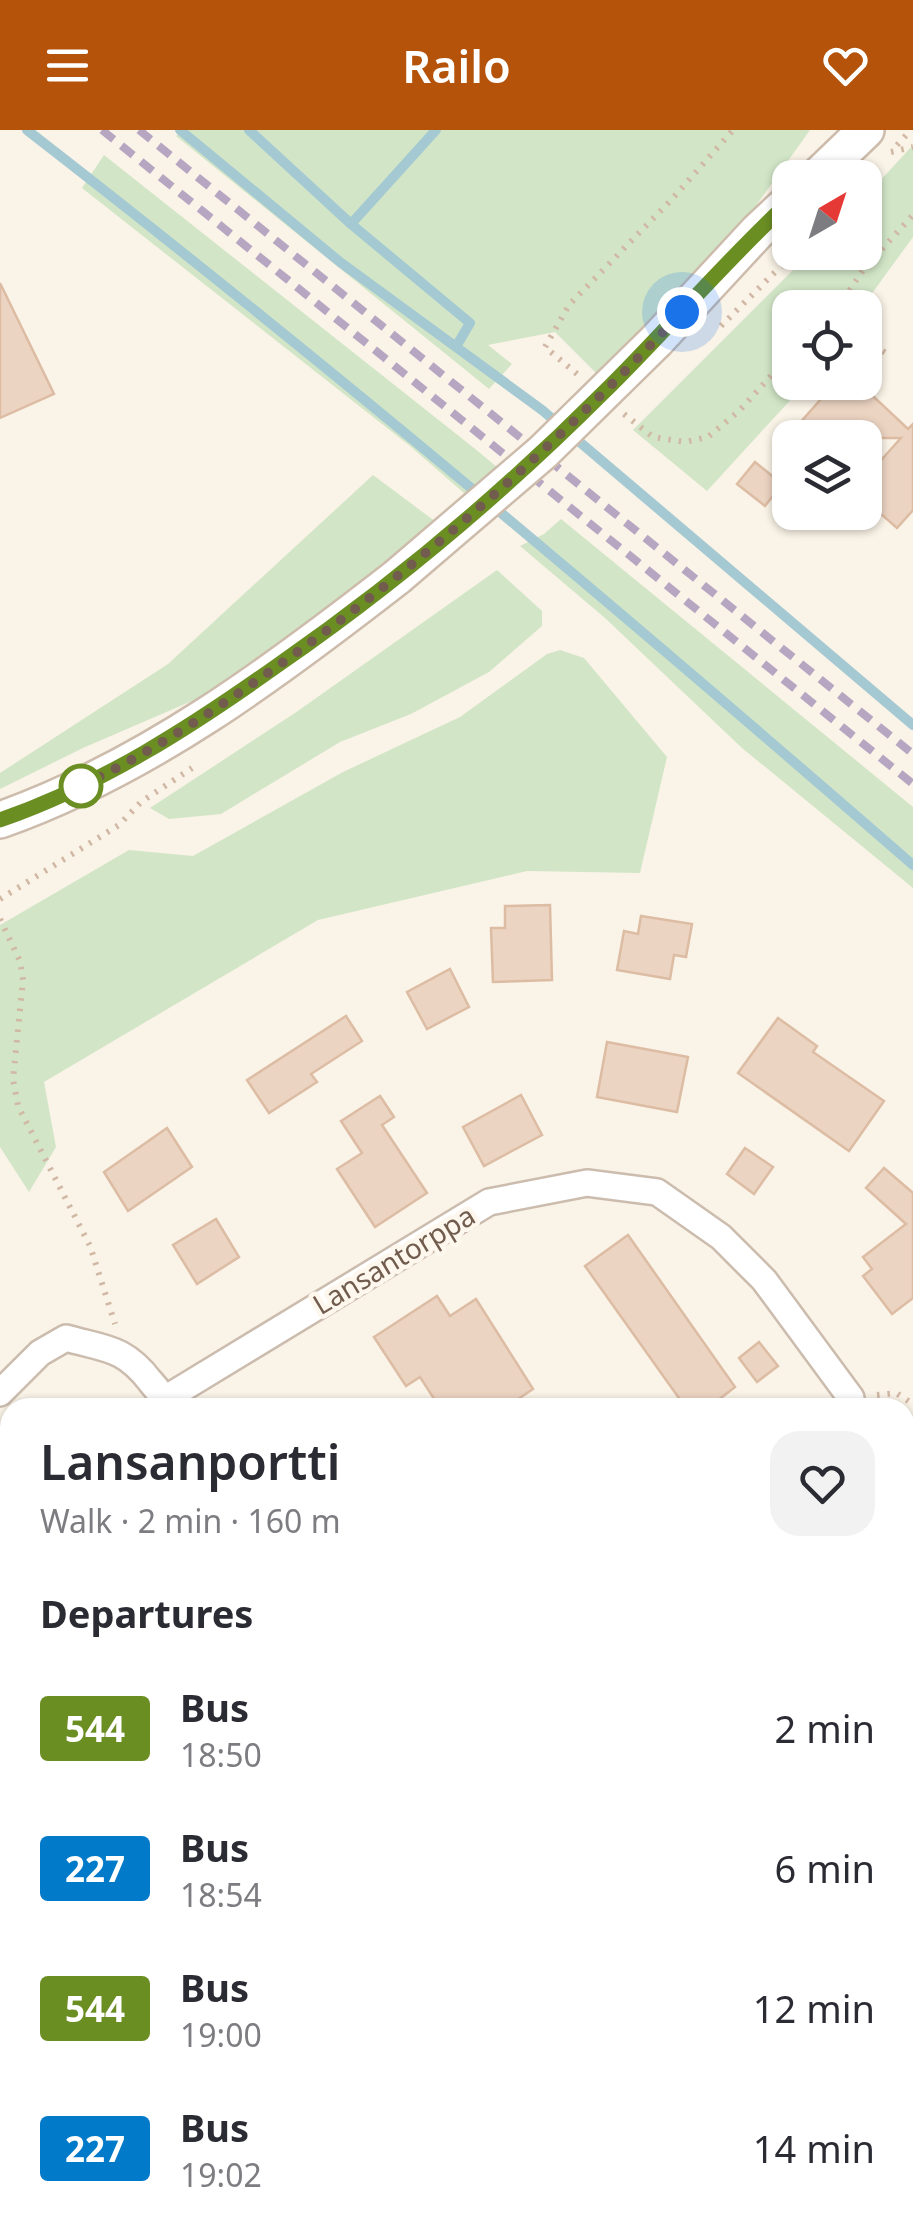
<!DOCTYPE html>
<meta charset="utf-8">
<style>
:root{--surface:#fff;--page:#f2f2f3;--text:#2b2b33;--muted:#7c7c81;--accent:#b45309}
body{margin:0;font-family:"Noto Sans",sans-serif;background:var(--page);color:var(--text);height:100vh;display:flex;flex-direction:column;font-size:38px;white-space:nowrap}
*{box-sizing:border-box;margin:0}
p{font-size:32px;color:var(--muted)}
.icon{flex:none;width:55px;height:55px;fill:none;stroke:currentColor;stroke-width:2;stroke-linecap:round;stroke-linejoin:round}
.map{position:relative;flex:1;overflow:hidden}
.side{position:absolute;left:0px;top:1268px;width:915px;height:842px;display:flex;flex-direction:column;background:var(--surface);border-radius:30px 30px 0 0;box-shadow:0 2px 8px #0004}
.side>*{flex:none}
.badge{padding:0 20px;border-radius:8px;font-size:35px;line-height:65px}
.needle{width:65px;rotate:39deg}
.tools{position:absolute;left:772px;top:30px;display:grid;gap:20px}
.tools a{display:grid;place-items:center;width:110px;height:110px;border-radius:20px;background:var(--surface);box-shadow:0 2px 8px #0004;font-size:50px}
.you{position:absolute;width:50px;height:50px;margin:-25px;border:8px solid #fff;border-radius:50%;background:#1a73e8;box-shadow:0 0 0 15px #1a73e833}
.map>.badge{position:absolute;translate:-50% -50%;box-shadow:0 0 0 5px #fff}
h2{padding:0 40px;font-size:38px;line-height:90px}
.round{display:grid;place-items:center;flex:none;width:105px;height:105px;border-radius:30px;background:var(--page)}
.overview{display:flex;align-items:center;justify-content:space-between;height:170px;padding:0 40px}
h1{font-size:48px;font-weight:600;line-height:75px}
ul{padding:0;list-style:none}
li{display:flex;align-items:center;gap:30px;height:140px;padding:0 40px}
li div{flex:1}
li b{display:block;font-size:38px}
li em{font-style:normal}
li .badge{min-width:110px;font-weight:700;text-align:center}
header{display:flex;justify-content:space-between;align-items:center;height:130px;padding:0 40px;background:var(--accent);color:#fff;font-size:45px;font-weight:600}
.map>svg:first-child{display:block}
</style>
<header><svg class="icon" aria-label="menu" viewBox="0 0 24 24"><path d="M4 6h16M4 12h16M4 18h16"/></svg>Railo<svg class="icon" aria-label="heart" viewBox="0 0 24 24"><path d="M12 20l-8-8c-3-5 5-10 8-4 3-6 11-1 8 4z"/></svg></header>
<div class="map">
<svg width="913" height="2108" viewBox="0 0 913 2108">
<rect width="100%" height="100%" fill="#faf3e7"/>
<g fill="#d2e6c7">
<path d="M 184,0 L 810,0 L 750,84 L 603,250 L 555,202 L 488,215 L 512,234 L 489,259 L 176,6 Z"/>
<path d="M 913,15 L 913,107 L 862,177 L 790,178 L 790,252 L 806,253 L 707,361 L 633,300 L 810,123 L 865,122 L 865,67 Z"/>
<path d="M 104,25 L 474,318 L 503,342 L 495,352 L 464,363 L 410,316 L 82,58 Z"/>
<path d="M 373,345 L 440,395 L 215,561 L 83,618 L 0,659 L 0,643 L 168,534 Z"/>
<path d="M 561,389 L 913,677 L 913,758 L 742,618 L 605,488 L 520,416 L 544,404 Z"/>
<path d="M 497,440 L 542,481 L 542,496 L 489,542 L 411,584 L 340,612 L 221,684 L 169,689 L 150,678 L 295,583 Z"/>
<path d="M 560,520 L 584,528 L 667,627 L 640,743 L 527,741 L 318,790 L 44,952 L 56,1017 L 29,1062 L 0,1017 L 0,795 L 129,720 L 193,726 L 343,642 L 460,587 L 547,524 Z"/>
<path d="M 10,1755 L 10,1866 L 0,1871 L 0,1759 Z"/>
<path d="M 0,1924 L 10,1962 L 10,2100 L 47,2100 L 49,2108 L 0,2108 Z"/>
</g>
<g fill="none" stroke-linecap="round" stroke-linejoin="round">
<g stroke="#a5c9d2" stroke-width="10">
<path d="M 27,0 C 330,235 623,483 913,735"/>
<path d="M 180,0 L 340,132 L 542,280 L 913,595"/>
<path d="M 249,0 L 351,94 L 470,193 L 457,215"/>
<path d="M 351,94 L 436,0"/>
</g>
</g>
<g fill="#ecd4c2" stroke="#ddbca4" stroke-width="2.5">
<path d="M 0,153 L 54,264 L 0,288 Z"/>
<path d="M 836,252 L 858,252 L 908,299 L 913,294 L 913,380 L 897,398 L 865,370 L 865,348 L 901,308 L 814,308 L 799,294 Z"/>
<path d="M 755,332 L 782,354 L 765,376 L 737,354 Z"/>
<path d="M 550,775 L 552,850 L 493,852 L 491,798 L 505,798 L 505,776 Z"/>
<path d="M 641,786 L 692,794 L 686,827 L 674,825 L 670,849 L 617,840 L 624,801 L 638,804 Z"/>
<path d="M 450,839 L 469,877 L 427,899 L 407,862 Z"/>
<path d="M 346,886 L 362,911 L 311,944 L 317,952 L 269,983 L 247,950 Z"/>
<path d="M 778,888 L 817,916 L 813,922 L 884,971 L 849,1021 L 738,943 Z"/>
<path d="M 607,912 L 688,927 L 677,982 L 597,967 Z"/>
<path d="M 521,965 L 542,1005 L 484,1036 L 463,997 Z"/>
<path d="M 380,966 L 394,987 L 382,995 L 427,1063 L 375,1097 L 337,1039 L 362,1023 L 341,991 Z"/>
<path d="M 167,998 L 192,1037 L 128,1081 L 104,1042 Z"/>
<path d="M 745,1018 L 773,1037 L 754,1064 L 727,1044 Z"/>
<path d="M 884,1038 L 913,1063 L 913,1168 L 892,1184 L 863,1146 L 872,1139 L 863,1127 L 906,1094 L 866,1058 Z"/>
<path d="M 216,1089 L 239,1127 L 197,1154 L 173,1115 Z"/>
<path d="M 628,1105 L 735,1257 L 708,1278 L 686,1278 L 585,1136 Z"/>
<path d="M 437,1166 L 450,1186 L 476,1169 L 533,1259 L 505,1278 L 440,1278 L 420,1247 L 406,1256 L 374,1207 Z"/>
<path d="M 759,1212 L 778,1236 L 757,1252 L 739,1228 Z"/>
</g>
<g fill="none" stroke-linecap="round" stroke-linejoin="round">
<defs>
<g id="street">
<path d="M 0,1263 L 40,1223 L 66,1208 C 105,1219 124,1217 150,1251 C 157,1259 164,1267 168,1278"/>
<path d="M 165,1269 L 489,1072 L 587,1053 L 657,1062 L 721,1107 L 764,1150 L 851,1268"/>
<path d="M 352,2100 L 356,2108"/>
</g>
<g id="secondary">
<path d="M 816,48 L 866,0"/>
<path d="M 657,210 L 758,101 L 790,71"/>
<path d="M 0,690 C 147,638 275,542 397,447"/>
</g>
</defs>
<use href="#street" stroke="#cbbcae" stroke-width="30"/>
<use href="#secondary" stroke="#cdbcac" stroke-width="40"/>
<g stroke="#d1b8a5" stroke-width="6" stroke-dasharray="2.5 8" stroke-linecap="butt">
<path d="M 897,15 L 911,0"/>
<path d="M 891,22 L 913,17"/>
<path d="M 838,178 L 863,140 L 913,85"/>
<path d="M 721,196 L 795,122"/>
<path d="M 865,210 L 889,225"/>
<path d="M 577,244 L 545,217 L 569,175 L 673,68 L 733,0"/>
<path d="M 624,284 L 653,307 L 685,312 L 708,307 L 739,281 L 790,225"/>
<path d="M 0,769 L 119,695 L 141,672 L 192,638"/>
<path d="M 0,789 L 20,831 L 23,850 L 13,949 L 18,976 L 90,1116 L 115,1194"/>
<path d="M 877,1265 L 896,1263 L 913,1274"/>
<path d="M 905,1339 L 913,1349"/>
<path d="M 0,1795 L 10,1787"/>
</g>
<use href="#street" stroke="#fff" stroke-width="25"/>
<use href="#secondary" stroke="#fff" stroke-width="35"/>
<g stroke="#b7a6c2" stroke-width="8" stroke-dasharray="15 10" stroke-linecap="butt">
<path d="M 102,0 L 913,654"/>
<path d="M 139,0 L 913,624"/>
</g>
<defs>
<path id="secondary-bridge" d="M 397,447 L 543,322 L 657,210"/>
</defs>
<use href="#secondary-bridge" stroke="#cdbcac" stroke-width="40" stroke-linecap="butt"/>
<use href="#secondary-bridge" stroke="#fff" stroke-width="35"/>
</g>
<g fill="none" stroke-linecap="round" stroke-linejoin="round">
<defs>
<path id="line" d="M 0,690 C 101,655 191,597 278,535 C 395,454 504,362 604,262 C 667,200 725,131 790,71"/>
</defs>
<use href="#line" stroke="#fff" stroke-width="22"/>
<use href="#line" stroke="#6b8e23" stroke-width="15"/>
<path stroke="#715c4e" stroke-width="10" stroke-dasharray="0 18" d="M 81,656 L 74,659 C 148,625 215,580 282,533 C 427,430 560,312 682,182"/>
</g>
<circle fill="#fff" stroke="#6b8e23" stroke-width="5" cx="81" cy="656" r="20"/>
<g text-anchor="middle" stroke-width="9" stroke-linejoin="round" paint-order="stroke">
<g font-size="28" fill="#715c4e" stroke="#fdf7ed">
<text transform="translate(394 1130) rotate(-31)" y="10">Lansantorppa</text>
</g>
</g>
</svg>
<div class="tools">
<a><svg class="needle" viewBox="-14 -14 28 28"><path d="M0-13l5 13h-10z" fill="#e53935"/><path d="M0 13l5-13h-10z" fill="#7c7c81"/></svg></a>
<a><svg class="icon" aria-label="locate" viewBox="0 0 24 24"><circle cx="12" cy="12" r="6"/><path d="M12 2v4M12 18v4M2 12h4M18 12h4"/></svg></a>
<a><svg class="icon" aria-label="layers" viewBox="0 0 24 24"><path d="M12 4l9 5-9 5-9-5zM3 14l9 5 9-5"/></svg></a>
</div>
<div class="you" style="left:682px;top:182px"></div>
<section class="side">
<div class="overview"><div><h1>Lansanportti</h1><p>Walk · 2 min · 160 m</p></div><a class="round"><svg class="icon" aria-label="heart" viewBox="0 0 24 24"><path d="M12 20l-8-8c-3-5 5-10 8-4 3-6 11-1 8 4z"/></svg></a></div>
<h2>Departures</h2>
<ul>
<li><span class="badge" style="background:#6b8e23;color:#fff">544</span><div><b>Bus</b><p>18:50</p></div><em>2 min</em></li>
<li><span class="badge" style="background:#007ac9;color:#fff">227</span><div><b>Bus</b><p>18:54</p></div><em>6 min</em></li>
<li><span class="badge" style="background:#6b8e23;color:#fff">544</span><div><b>Bus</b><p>19:00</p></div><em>12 min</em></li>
<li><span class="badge" style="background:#007ac9;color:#fff">227</span><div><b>Bus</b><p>19:02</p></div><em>14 min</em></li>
</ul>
</section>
</div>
